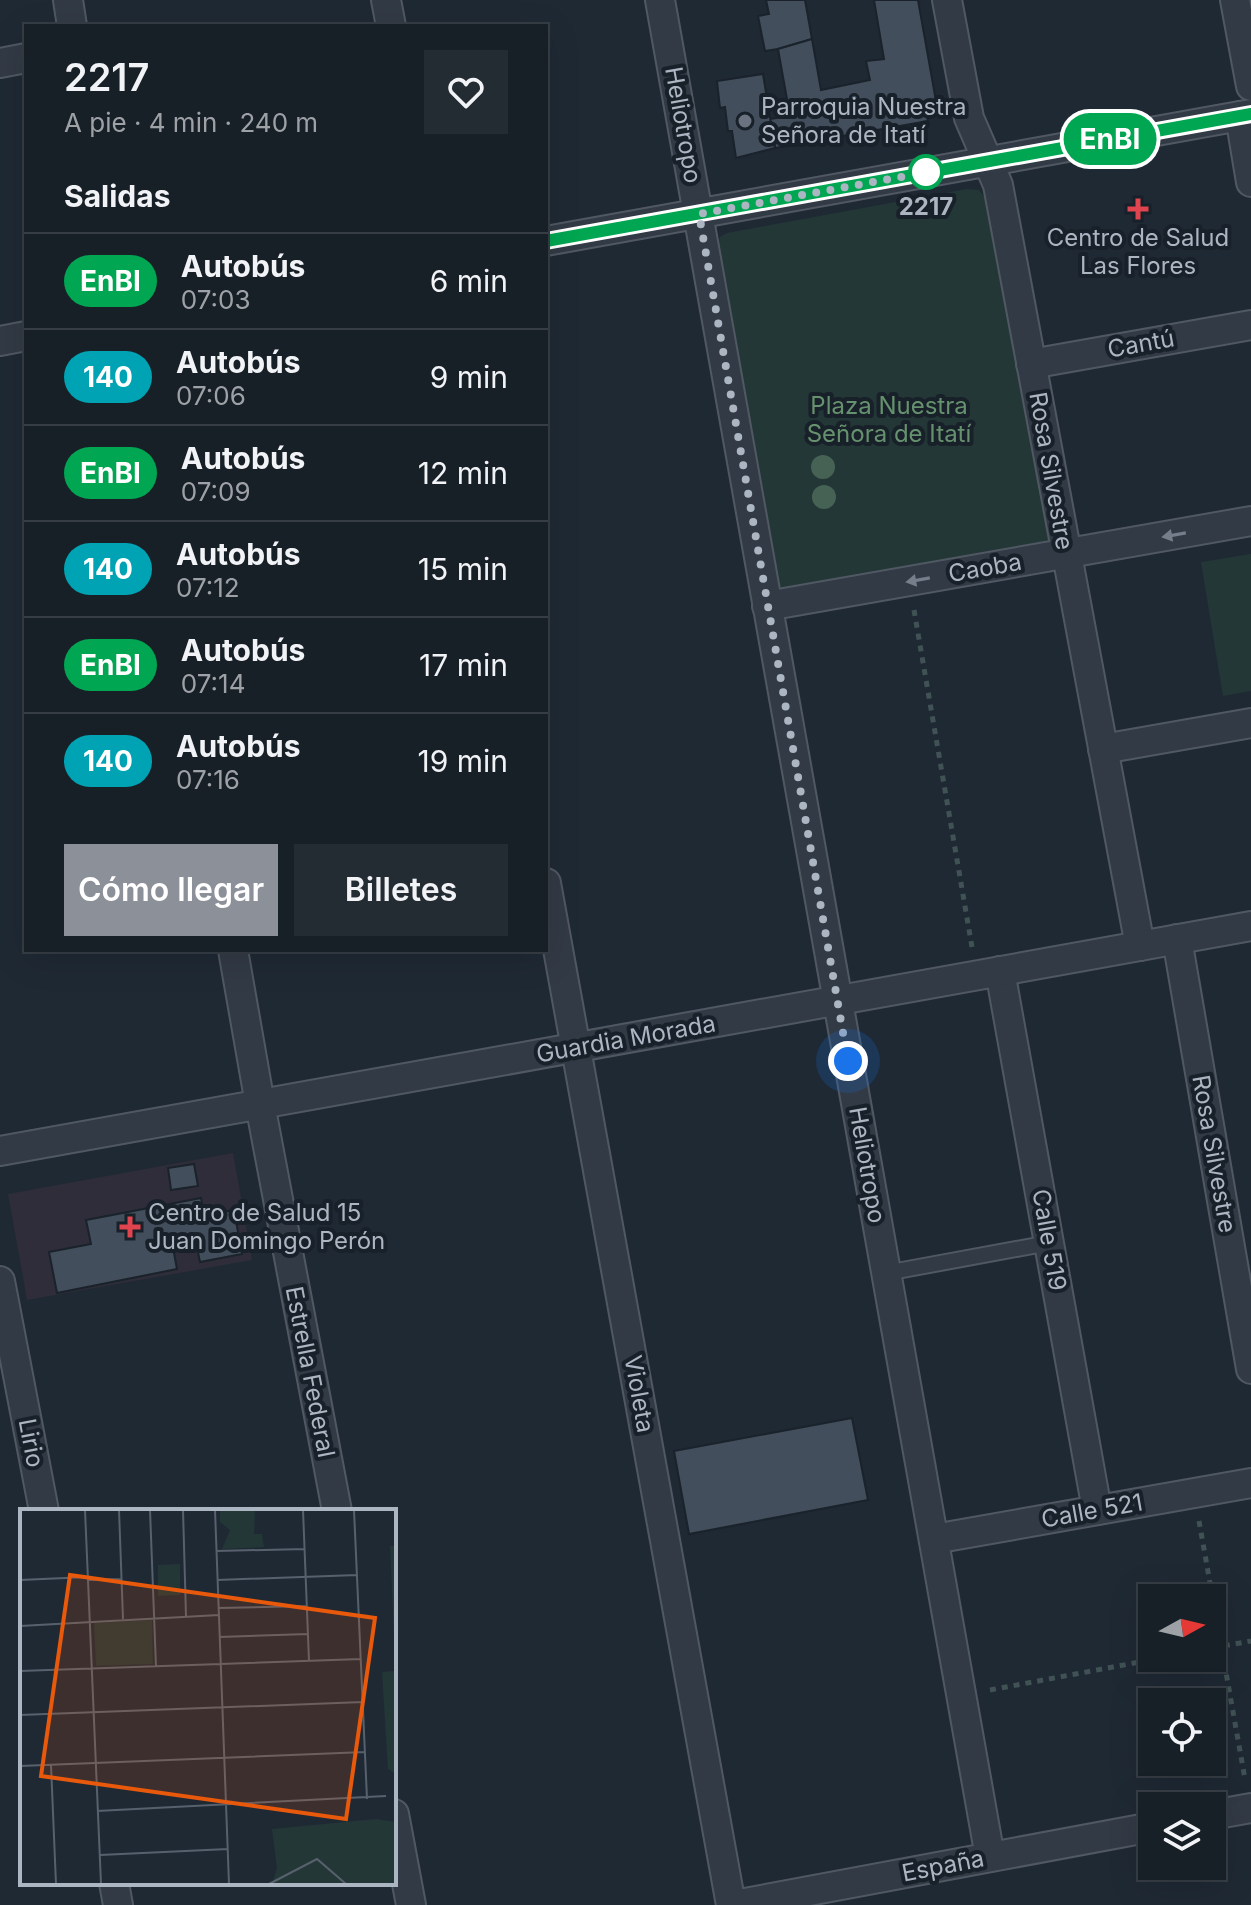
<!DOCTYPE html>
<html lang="es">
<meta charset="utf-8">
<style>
:root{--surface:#171f27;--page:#242c33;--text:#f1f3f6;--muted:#9ea2a7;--line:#363d44;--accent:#8c9099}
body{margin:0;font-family:Inter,sans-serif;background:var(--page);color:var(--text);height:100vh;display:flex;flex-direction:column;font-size:30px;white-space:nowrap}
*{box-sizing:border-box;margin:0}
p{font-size:26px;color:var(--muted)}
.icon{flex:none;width:44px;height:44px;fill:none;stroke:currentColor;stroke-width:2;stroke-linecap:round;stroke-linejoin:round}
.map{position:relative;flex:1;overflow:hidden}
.drawer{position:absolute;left:24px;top:24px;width:524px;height:928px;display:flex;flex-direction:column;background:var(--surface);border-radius:0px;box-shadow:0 8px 32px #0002,0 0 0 2px var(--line)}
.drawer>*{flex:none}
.badge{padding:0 16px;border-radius:26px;font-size:28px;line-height:52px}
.needle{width:52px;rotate:82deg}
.tools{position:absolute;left:1138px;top:1584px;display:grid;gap:16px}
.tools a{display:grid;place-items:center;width:88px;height:88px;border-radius:0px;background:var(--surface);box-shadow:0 8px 32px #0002,0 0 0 2px var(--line);font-size:40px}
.you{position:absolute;width:40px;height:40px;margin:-20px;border:6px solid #fff;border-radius:50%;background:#1a73e8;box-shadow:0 0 0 12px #1a73e833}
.map>.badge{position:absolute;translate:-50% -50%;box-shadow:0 0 0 4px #fff}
h2{padding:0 40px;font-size:30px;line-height:72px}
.round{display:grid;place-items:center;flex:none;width:84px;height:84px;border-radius:0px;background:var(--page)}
.headline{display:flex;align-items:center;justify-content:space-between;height:136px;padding:0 40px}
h1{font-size:38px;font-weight:600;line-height:60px}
.cta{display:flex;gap:16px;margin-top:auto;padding:16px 40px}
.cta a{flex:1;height:92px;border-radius:0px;background:var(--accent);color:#fff;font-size:32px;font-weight:600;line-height:92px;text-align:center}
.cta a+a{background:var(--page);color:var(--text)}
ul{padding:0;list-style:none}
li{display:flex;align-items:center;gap:24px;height:96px;padding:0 40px;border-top:2px solid var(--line)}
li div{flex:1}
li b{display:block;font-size:30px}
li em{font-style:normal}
li .badge{min-width:88px;font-weight:700;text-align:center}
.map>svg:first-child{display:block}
</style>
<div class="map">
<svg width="1251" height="1905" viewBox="0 0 1251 1905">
<rect width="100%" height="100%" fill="#1f2934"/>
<path fill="#2e2d39" d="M 233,1153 L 252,1260 L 27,1300 L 8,1194 Z"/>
<g fill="#243737">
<path d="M 967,189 L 979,190 L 987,200 L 1050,532 L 1048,542 L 1041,546 L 790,591 L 781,588 L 778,579 L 718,245 L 720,237 L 727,233 Z"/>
<path d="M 1251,554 L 1251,691 L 1223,696 L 1201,562 Z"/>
</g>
<g fill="#424e5c" stroke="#1a222b" stroke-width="2">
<path d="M 766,0 L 805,0 L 812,39 L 778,49 L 765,51 L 758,16 L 769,14 Z"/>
<path d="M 874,0 L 918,0 L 936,101 L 925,105 L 928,121 L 775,148 L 770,119 L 790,116 L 778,49 L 812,39 L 821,90 L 870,80 L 866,61 L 884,59 Z"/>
<path d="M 763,74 L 775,148 L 736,158 L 732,131 L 728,131 L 725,107 L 720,108 L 717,81 Z"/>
<path d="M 194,1164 L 198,1186 L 171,1190 L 168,1168 Z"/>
<path d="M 201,1198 L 204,1215 L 234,1210 L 242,1254 L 200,1262 L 195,1238 L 172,1242 L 177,1269 L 57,1293 L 49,1252 L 91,1244 L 86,1220 Z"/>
<path d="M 852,1418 L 868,1500 L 689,1534 L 674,1451 Z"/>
</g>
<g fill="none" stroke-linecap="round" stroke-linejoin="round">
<defs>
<path id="lane" d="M 886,1273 L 1049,1243"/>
<g id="street">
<path d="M 68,0 L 72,26"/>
<path d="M 386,0 L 391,26"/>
<path d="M 660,0 L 990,1857"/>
<path d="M 947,0 L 969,118 L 998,185 L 1140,946"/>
<path d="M 1235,0 L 1251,86"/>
<path d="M 0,63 L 26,58"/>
<path d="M 1240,116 L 1251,182"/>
<path d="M 546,241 L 1251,114"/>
<path d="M 0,341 L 26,336"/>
<path d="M 1031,364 L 1251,325"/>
<path d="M 767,606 L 1251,521"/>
<path d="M 1103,749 L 1251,723"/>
<path d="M 546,883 L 731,1905"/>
<path d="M 1177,939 L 1251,1369"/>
<path d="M 233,950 L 260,1104 L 337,1511"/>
<path d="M 1000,971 L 1097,1510"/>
<path d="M 0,1151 L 1251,926"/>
<path d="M 0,1281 L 44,1511"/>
<path d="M 934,1539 L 1251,1483"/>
<path d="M 394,1814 L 411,1905"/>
<path d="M 1212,1815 L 1251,1808"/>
<path d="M 114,1883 L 118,1905"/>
<path d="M 734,1905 L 1152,1827"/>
</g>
</defs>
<use href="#lane" stroke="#505863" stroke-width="18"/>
<use href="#street" stroke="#505863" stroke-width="32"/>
<g stroke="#415255" stroke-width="5" stroke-dasharray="6 6" stroke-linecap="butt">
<path d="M 914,610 L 972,947"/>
<path d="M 1199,1521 L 1245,1779"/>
<path d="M 1212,1648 L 1251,1641"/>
<path d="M 990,1690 L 1161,1658"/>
</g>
<use href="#lane" stroke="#323a45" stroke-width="14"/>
<use href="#street" stroke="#323a45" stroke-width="28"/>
</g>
<g fill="#466254">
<circle cx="823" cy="467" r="12"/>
<circle cx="824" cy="497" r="12"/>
</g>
<defs><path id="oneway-solid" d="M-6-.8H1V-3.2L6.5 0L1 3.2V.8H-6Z" transform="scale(2)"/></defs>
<g fill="#757e8a">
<use href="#oneway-solid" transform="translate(1174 535) rotate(170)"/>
<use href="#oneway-solid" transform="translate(918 580) rotate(170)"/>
</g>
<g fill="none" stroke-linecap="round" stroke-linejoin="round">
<defs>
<path id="line" d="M 546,241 L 1251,114"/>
</defs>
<use href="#line" stroke="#fff" stroke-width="18"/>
<use href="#line" stroke="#00a651" stroke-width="12"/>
<path stroke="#acb5c2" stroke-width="8" stroke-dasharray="0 14.4" d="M 848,1061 L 699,214 L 939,170 L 926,172"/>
</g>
<circle fill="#6b7280" stroke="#182029" stroke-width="3" cx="745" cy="121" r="8"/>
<circle fill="#fff" stroke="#00a651" stroke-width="4" cx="926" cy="172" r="16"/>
<g fill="#e0444e" stroke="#182029" stroke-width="3">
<path d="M1134 197h8v8h8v8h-8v8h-8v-8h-8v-8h8z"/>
<path d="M126 1215h8v8h8v8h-8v8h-8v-8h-8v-8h8z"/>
</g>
<g text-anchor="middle" stroke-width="8" stroke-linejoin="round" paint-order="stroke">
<g font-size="24" fill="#acb5c2" stroke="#182029" text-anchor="start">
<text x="761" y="115">Parroquia Nuestra<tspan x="761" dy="28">Señora de Itatí</tspan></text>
<text x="1138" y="246" text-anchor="middle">Centro de Salud<tspan x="1138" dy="28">Las Flores</tspan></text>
<text x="148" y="1221">Centro de Salud 15<tspan x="148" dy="28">Juan Domingo Perón</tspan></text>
</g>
<g font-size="24" fill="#acb5c2" stroke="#182029">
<text transform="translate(683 125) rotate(80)" y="8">Heliotropo</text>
<text transform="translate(1141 344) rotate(-10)" y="8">Cantú</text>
<text transform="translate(1051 471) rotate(80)" y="8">Rosa Silvestre</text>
<text transform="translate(985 568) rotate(-10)" y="8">Caoba</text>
<text transform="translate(626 1039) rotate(-10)" y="8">Guardia Morada</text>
<text transform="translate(1214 1154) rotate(80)" y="8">Rosa Silvestre</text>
<text transform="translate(867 1165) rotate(80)" y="8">Heliotropo</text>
<text transform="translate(1049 1240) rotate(80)" y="8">Calle 519</text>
<text transform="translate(310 1372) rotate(79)" y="8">Estrella Federal</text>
<text transform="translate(639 1394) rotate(80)" y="8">Violeta</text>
<text transform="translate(31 1443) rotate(79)" y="8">Lirio</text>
<text transform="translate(1092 1511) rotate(-10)" y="8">Calle 521</text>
<text transform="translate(943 1866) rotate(-11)" y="8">España</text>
</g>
<g font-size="24" font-weight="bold" fill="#acb5c2" stroke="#182029">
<text x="926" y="215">2217</text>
</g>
<g font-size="24" fill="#66916e" stroke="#182029">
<text x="889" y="414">Plaza Nuestra<tspan x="889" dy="28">Señora de Itatí</tspan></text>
</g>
</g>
<g transform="translate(20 1509)">
<rect width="376" height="376" fill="#1f2934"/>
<path d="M 200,1 L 235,1 L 234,25 L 242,25 L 244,38 L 202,40 L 210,21 L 200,13 ZM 370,37 L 376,37 L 376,129 L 374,127 ZM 160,55 L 160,86 L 138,87 L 138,56 ZM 132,111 L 133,155 L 76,157 L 74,114 ZM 374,140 L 376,140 L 375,264 L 368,260 L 362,163 L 375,162 ZM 356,310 L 376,313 L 376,375 L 252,375 L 257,359 L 252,320 Z" fill="#243737"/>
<path fill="none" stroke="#57616d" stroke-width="2" d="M 65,1 L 81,375M 99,1 L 103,110M 130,1 L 136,158M 163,1 L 166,107M 195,1 L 209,375M 283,1 L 289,152M 334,1 L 347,290M 196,42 L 285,40M 0,71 L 68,68M 68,71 L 101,70M 197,71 L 337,66M 198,99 L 287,97M 0,117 L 199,106M 199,128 L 288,125M 0,162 L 341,150M 0,206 L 343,193M 31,256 L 36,375M 0,257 L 345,243M 77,302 L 366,287M 80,346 L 208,340M 249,375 L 297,350 L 326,375"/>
<path fill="#e8590c" fill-opacity="0.15" stroke="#e8590c" stroke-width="4" d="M 50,66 L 355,109 L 326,310 L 21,267 Z"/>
<rect width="376" height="376" fill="none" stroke="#acb5c2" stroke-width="4"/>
</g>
</svg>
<div class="tools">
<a><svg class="needle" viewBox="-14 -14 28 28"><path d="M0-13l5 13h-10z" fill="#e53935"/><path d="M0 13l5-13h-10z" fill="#9ea2a7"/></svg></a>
<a><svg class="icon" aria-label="locate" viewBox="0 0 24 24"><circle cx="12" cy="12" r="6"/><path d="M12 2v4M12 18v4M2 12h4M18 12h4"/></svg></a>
<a><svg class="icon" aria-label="layers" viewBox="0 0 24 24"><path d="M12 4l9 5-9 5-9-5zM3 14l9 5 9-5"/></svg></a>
</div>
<div class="you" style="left:848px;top:1061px"></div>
<b class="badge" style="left:1110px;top:139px;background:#00a651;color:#fff">EnBI</b>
<section class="drawer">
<div class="headline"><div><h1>2217</h1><p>A pie · 4 min · 240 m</p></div><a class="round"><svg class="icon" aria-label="heart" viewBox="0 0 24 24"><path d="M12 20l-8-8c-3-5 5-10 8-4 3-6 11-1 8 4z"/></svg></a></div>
<h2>Salidas</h2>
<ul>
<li><span class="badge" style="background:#00a651;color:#fff">EnBI</span><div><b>Autobús</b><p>07:03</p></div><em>6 min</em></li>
<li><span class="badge" style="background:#00a3b4;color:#fff">140</span><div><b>Autobús</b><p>07:06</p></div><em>9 min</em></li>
<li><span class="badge" style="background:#00a651;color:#fff">EnBI</span><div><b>Autobús</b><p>07:09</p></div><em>12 min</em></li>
<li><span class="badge" style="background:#00a3b4;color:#fff">140</span><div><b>Autobús</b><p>07:12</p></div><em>15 min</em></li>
<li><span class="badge" style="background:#00a651;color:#fff">EnBI</span><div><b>Autobús</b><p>07:14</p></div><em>17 min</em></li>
<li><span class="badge" style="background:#00a3b4;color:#fff">140</span><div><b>Autobús</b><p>07:16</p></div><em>19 min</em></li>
</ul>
<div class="cta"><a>Cómo llegar</a><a>Billetes</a></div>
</section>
</div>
